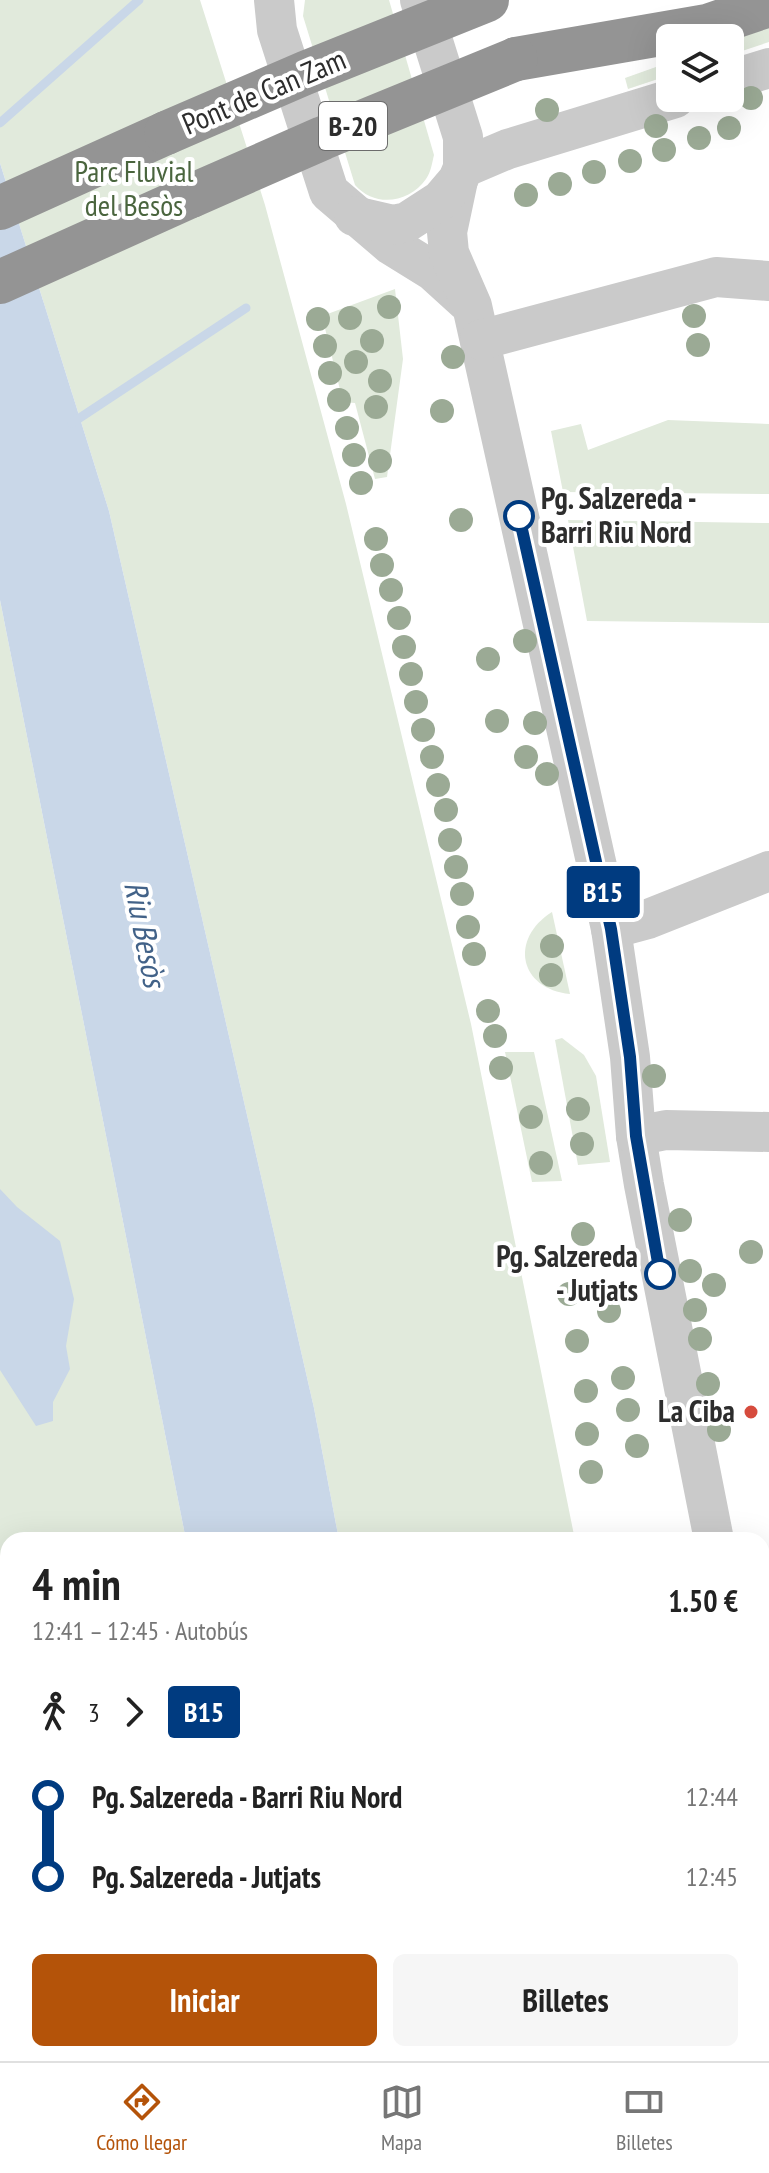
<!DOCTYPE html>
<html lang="es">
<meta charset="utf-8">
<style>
:root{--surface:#fff;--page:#f6f6f6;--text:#222;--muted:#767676;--line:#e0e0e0;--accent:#b45309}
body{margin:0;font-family:"PT Sans Narrow",sans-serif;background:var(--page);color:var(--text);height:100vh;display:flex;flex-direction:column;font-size:30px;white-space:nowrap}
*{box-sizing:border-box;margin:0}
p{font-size:26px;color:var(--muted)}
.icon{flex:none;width:44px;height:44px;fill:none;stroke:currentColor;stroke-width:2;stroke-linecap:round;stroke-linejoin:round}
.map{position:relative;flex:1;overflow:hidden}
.panel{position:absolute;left:0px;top:1532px;width:770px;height:530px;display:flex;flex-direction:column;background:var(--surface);border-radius:24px 24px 0 0;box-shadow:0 8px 32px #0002}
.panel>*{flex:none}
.badge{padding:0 16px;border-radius:6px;font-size:28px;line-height:52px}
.buttons{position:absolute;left:656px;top:24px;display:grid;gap:16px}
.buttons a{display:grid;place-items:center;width:88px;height:88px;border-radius:12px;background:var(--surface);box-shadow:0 8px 32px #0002;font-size:40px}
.map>.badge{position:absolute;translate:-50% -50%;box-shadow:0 0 0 4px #fff}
.legs{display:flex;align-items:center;gap:12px;height:88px;padding:0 32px;font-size:26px}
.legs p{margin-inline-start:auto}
.head{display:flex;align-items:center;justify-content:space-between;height:136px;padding:0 32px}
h1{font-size:44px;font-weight:700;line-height:60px}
.button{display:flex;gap:16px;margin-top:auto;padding:16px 32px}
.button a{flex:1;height:92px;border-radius:12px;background:var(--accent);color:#fff;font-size:32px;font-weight:700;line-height:92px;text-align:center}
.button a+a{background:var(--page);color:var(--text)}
ul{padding:0 32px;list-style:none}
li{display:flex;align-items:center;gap:28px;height:80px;font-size:30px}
li i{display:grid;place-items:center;width:12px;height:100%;margin:0 10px;background:currentColor}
li i::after{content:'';width:20px;height:20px;margin:-10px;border:6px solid;border-radius:50%;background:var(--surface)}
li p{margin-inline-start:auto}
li:first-child i{background:linear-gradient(#0000 50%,currentColor 0)}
li:last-child i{background:linear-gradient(currentColor 50%,#0000 0)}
.tabs{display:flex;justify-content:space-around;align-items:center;height:112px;border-top:2px solid var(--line);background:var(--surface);font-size:22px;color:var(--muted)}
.tabs a{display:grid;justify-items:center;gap:4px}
.tabs .on{color:var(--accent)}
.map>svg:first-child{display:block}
</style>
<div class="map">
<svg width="769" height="2061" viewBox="0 0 769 2061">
<rect width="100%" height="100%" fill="#fff"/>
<g fill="#e1eadc">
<path d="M 0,0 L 200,0 L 265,205 L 346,504 L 471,1024 L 575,1540 L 339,1540 L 314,1408 L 109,511 L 0,163 Z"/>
<path d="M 305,0 L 389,0 L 434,155 C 432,163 431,172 426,179 C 409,203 375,208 355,185 L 303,16 Z"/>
<path d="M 769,27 L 769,42 L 730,55 L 730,41 Z"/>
<path d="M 670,62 L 670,75 L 628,89 L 625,78 Z"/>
<path d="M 395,289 L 403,359 L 387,477 L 375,479 L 355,403 L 343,402 L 322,316 Z"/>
<path d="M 668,420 L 769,424 L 769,494 L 563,492 L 551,431 L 581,424 L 588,450 Z"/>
<path d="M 568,520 L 769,523 L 769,623 L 587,621 Z"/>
<path d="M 0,600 L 186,1540 L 8,1540 L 8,1940 L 0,1918 Z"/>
<path d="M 552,912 L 570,994 C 519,989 509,939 552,912 Z"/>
<path d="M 562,1038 L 584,1055 L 596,1076 L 610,1162 L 578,1165 L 555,1040 Z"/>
<path d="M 505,1052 L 534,1052 L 562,1181 L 532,1182 Z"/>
<path d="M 49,2054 L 267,2054 L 268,2061 L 51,2061 Z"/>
<path d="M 439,2054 L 671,2054 L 673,2061 L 440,2061 Z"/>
</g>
<g fill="#c9d7e8">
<path d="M 0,163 L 109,511 L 314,1408 L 339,1540 L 186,1540 L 0,600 Z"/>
<path d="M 0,1189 L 17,1207 L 60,1241 L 74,1299 L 66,1346 L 70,1369 L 53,1402 L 53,1421 L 36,1426 L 0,1370 Z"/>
<path d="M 267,2054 L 439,2054 L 440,2061 L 268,2061 Z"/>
</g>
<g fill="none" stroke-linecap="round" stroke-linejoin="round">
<g stroke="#c9d7e8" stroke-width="9">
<path d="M 0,123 L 139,0"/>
<path d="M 72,423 L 246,308"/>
</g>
<g stroke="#cacaca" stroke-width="40">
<path d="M 274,0 L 277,30 L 329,192 L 391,245 L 433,271 L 466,301"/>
<path d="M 730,80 L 769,68"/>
<path d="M 463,168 L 508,149 L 675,98"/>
<path d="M 458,180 L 447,232 L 449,253 L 472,306 L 611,929 L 630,1057 L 636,1136 L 644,1185 L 714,1540"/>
<path d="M 354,216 L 393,225 L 407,222 L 441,200 L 458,180 L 463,168 L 463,137 L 420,0"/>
<path d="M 480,340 L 716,277 L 769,281"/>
<path d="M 611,929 L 648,919 L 769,871"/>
<path d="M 636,1136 L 666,1130 L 769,1132"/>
<path d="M 762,1593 L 769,1609"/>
<path d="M 0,1596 L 8,1596"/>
<path d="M 762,1645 L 769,1629"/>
<path d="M 762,1925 L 769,1966"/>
</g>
<g stroke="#949494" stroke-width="44">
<path d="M 516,59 L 707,26 L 769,5"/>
<path d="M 0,208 L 166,133"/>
<path d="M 0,282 L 191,196"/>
</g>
<g stroke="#949494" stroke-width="44">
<path d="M 166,133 L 305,73 L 487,0"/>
<path d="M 191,196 L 323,138 L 516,59"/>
</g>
</g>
<g fill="#9baa95">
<circle cx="751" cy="98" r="12"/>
<circle cx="547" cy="110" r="12"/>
<circle cx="656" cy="126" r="12"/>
<circle cx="729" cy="128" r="12"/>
<circle cx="699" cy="138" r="12"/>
<circle cx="664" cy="150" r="12"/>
<circle cx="630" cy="161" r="12"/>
<circle cx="594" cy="172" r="12"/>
<circle cx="560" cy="184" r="12"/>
<circle cx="526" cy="195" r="12"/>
<circle cx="389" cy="307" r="12"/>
<circle cx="694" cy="316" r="12"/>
<circle cx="350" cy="318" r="12"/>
<circle cx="318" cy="319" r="12"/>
<circle cx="372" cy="341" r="12"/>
<circle cx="698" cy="345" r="12"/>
<circle cx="325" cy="346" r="12"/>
<circle cx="453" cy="357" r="12"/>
<circle cx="356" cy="362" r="12"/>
<circle cx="330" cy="373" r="12"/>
<circle cx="380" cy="381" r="12"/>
<circle cx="339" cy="400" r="12"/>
<circle cx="376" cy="407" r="12"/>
<circle cx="442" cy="411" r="12"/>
<circle cx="347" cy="428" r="12"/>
<circle cx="354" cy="455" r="12"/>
<circle cx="380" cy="461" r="12"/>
<circle cx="361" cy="483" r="12"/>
<circle cx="461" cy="520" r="12"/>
<circle cx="376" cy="539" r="12"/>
<circle cx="382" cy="565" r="12"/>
<circle cx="391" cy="590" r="12"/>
<circle cx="399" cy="618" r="12"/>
<circle cx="525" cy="641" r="12"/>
<circle cx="404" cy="647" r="12"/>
<circle cx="488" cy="659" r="12"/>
<circle cx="411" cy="674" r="12"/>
<circle cx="416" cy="702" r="12"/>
<circle cx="497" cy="721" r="12"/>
<circle cx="535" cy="723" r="12"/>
<circle cx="423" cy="730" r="12"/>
<circle cx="432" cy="757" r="12"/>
<circle cx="526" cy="757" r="12"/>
<circle cx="547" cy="774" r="12"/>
<circle cx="438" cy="785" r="12"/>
<circle cx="446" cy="810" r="12"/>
<circle cx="450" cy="840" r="12"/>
<circle cx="456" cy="867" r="12"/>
<circle cx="462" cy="894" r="12"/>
<circle cx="468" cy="927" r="12"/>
<circle cx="552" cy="946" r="12"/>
<circle cx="474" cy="954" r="12"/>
<circle cx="551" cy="975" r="12"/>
<circle cx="488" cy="1011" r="12"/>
<circle cx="495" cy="1036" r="12"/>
<circle cx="501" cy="1068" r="12"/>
<circle cx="654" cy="1076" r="12"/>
<circle cx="578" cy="1109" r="12"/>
<circle cx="531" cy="1117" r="12"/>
<circle cx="582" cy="1144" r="12"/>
<circle cx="541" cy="1163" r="12"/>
<circle cx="680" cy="1220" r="12"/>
<circle cx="583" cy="1234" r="12"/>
<circle cx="751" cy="1252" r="12"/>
<circle cx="690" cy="1271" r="12"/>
<circle cx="714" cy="1285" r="12"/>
<circle cx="569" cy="1294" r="12"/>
<circle cx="695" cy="1310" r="12"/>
<circle cx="609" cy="1311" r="12"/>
<circle cx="700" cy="1339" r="12"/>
<circle cx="577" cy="1341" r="12"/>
<circle cx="623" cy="1378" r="12"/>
<circle cx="708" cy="1384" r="12"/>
<circle cx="586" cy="1391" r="12"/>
<circle cx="628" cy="1410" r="12"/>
<circle cx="719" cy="1430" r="12"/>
<circle cx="587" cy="1434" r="12"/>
<circle cx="637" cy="1446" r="12"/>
<circle cx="591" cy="1472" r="12"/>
</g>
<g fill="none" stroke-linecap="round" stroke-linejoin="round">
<defs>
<path id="line-1" d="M 519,516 L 611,929 L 630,1057 L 636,1136 L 660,1274"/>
</defs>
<use href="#line-1" stroke="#fff" stroke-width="18"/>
<use href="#line-1" stroke="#003b80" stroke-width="12"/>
</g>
<g fill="#fff" stroke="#003b80" stroke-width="4">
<circle cx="519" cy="516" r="14"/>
<circle cx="660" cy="1274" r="14"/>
</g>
<circle fill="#d64b3d" stroke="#fff" stroke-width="3" cx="751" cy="1412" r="8"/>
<g text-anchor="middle" stroke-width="8" stroke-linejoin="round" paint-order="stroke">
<rect fill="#fff" stroke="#6c6c6c" stroke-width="2" x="319" y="102" width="68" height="48" rx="6"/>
<g font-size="28" font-weight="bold" fill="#2d2d2d">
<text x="353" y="136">B-20</text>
</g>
<g font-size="30" fill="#2d2d2d" stroke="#fff">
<text transform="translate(264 92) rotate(-23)" y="10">Pont de Can Zam</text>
</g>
<g font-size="30" fill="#4a653e" stroke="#fff">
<text x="134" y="182">Parc Fluvial<tspan x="134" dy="34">del Besòs</tspan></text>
</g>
<g font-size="30" font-weight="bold" fill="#2d2d2d" stroke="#fff" text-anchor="start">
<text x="541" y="509">Pg. Salzereda -<tspan x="541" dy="34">Barri Riu Nord</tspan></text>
<text x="638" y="1267" text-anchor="end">Pg. Salzereda<tspan x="638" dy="34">- Jutjats</tspan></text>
</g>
<g font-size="30" font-weight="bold" fill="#2d2d2d" stroke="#fff" text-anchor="end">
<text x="735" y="1422">La Ciba</text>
</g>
<g font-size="32" font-style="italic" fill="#426288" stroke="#fff">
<text transform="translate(145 934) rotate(79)" y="11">Riu Besòs</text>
</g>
</g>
</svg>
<div class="buttons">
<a><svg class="icon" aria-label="layers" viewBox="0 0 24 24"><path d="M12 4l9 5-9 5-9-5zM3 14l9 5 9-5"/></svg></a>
</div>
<b class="badge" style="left:603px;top:892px;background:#003b80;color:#fff">B15</b>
<section class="panel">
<div class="head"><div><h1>4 min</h1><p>12:41 – 12:45 · Autobús</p></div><b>1.50 €</b></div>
<div class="legs"><svg class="icon" aria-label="walk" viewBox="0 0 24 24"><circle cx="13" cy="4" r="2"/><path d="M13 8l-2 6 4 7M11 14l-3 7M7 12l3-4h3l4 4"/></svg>3<svg class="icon" aria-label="forward" viewBox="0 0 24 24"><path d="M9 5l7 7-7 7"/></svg><b class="badge" style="background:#003b80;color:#fff">B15</b></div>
<ul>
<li><i style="color:#003b80"></i><b>Pg. Salzereda - Barri Riu Nord</b><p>12:44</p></li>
<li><i style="color:#003b80"></i><b>Pg. Salzereda - Jutjats</b><p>12:45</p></li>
</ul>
<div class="button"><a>Iniciar</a><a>Billetes</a></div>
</section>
</div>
<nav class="tabs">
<a class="on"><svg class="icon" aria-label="directions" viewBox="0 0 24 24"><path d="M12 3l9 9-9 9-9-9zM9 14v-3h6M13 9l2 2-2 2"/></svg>Cómo llegar</a>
<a><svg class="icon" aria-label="map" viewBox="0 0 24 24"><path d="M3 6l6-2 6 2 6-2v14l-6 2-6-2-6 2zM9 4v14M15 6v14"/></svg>Mapa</a>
<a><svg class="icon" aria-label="tickets" viewBox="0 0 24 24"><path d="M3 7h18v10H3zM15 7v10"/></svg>Billetes</a>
</nav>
